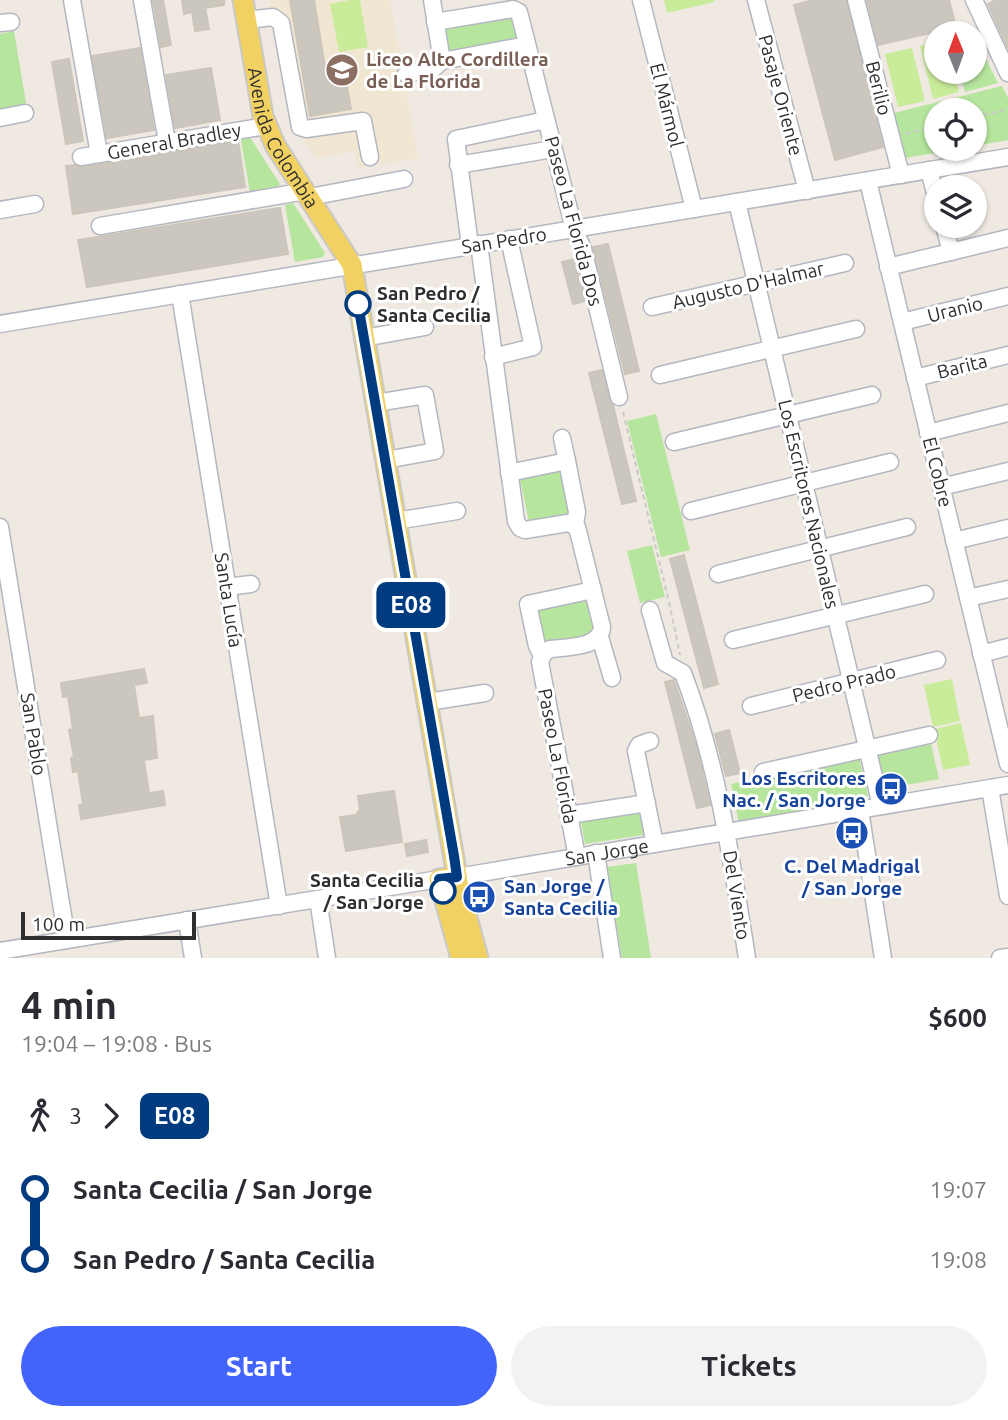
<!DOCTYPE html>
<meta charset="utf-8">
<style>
:root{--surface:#fff;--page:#f2f2f3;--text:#2b2b33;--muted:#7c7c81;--accent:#4264fb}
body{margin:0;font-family:Ubuntu,sans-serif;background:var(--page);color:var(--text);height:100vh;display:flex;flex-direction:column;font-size:26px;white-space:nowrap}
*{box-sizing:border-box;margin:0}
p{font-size:23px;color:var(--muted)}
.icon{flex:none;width:38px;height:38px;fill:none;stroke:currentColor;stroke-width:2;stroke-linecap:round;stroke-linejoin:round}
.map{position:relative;height:958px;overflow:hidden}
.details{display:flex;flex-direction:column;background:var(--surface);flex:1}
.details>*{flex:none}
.badge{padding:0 14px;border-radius:10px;font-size:24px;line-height:46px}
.needle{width:46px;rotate:359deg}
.fabs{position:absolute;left:924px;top:21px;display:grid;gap:14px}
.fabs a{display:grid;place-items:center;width:63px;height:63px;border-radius:50%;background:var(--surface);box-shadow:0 2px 5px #0004;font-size:35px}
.scale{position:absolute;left:21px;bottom:18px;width:175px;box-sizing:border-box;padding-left:7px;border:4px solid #2e2e2e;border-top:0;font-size:19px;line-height:24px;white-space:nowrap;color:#2e2e2e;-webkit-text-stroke:5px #fff;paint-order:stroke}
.map>.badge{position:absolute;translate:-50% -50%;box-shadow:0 0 0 4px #fff}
.legs{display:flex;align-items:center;gap:10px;height:77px;padding:0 21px;font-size:23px}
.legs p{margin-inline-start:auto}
.overview{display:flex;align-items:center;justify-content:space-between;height:119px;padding:0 21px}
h1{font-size:38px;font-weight:600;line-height:52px}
.button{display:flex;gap:14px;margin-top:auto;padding:14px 21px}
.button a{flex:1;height:80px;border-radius:42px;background:var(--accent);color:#fff;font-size:28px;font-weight:600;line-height:80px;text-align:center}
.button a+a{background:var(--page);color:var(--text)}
ul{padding:0 21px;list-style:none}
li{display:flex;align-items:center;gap:24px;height:70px;font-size:26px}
li i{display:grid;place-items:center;width:10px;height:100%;margin:0 9px;background:currentColor}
li i::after{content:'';width:18px;height:18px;margin:-9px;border:5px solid;border-radius:50%;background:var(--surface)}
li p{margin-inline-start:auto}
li:first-child i{background:linear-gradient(#0000 50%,currentColor 0)}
li:last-child i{background:linear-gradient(currentColor 50%,#0000 0)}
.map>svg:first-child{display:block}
</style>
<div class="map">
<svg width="1008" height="958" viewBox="0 0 1008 958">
<rect width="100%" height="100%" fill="#efe9e1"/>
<path fill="#f0e6d1" d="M 270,0 L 390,0 L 418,158 L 358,168 L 354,151 L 316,158 L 293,123 Z"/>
<g fill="#b6e59e">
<path d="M 512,13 L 518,42 L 446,54 L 441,25 Z"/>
<path d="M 14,31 L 27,109 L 0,113 L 0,34 Z"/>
<path d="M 975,37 L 998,83 L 965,92 L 959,72 L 975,72 Z"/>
<path d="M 1002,86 L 1008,98 L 1008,140 L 975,146 L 975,110 L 936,110 L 936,149 L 957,149 L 905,158 L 894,113 Z"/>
<path d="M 248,134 L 280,184 L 278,187 L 250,192 L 240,135 Z"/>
<path d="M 293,203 L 325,253 L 323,257 L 295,262 L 285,205 Z"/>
<path d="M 656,414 L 690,550 L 661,557 L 627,421 Z"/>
<path d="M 561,465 L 573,518 L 530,527 L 519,474 Z"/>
<path d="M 652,545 L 665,597 L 640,603 L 627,551 Z"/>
<path d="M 586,588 L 596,633 L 540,645 L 530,601 Z"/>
<path d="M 931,744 L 939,779 L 884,789 L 877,756 Z"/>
<path d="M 859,757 L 868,796 L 739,823 L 731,784 Z"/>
<path d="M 645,811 L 649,834 L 585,844 L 581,822 Z"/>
<path d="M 636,863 L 651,958 L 622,958 L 607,867 Z"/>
</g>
<g fill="#c9ec9a">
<path d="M 350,0 L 360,0 L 368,47 L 339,52 L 330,4 Z"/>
<path d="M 664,0 L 714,0 L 714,2 L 667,13 Z"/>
<path d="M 936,42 L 936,72 L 954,72 L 959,92 L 933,99 L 920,46 Z"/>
<path d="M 912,48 L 925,101 L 898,107 L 885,54 Z"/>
<path d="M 952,679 L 960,721 L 933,727 L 924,685 Z"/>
<path d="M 961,723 L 970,765 L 943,770 L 934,729 Z"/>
</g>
<g fill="#cbc7bf" stroke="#cbc5ba" stroke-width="2">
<path d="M 153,0 L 163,0 L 171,45 L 161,47 Z"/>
<path d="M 182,0 L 224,0 L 224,5 L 205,8 L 209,29 L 195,31 L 192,12 L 184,14 Z"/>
<path d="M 290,0 L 314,0 L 326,73 L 344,70 L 351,109 L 310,116 Z"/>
<path d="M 814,0 L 846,0 L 883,147 L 835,160 L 794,5 Z"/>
<path d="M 867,0 L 949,0 L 956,27 L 878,45 Z"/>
<path d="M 996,0 L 1008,0 L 1008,48 L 988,4 Z"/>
<path d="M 140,48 L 154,130 L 107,138 L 92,56 Z"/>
<path d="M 69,59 L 83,141 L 66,144 L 52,62 Z"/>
<path d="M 211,68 L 220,120 L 175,128 L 166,75 Z"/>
<path d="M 238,141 L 245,187 L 73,214 L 66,166 L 75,165 L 83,167 Z"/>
<path d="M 280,208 L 288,254 L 87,287 L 78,240 Z"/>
<path d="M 608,244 L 639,371 L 625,374 L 593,247 Z"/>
<path d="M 575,259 L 585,301 L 573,304 L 562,262 Z"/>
<path d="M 602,370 L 609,399 L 613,405 L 636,501 L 622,504 L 589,373 Z"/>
<path d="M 684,555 L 718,684 L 704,688 L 670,559 Z"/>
<path d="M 144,669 L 147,683 L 134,685 L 139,718 L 153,716 L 157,758 L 144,760 L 149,793 L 163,791 L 165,805 L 81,819 L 79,805 L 83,804 L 78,771 L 73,772 L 71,758 L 74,757 L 69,730 L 73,729 L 68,696 L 63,697 L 61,683 Z"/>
<path d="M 674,680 L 696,745 L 710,805 L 697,808 L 665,682 Z"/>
<path d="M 729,730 L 740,773 L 726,776 L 715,734 Z"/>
<path d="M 394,791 L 402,842 L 346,851 L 340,817 L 356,815 L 360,809 L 358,796 Z"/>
<path d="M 426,840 L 428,852 L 407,856 L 405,844 Z"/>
</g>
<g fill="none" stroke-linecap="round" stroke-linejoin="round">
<defs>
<g id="minor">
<path d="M 72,0 L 99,154"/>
<path d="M 142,0 L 167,142"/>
<path d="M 432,0 L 442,61"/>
<path d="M 641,0 L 694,209"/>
<path d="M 756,0 L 807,191"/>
<path d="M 856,0 L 901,175"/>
<path d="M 974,0 L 1008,73"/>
<path d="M 246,20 L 273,17 L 281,23 L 300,127 L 306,129 L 363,121 L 370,157"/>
<path d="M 435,22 L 513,9 L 519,12 L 574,229 L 583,249 L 619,397"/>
<path d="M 0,23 L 11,22"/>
<path d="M 406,74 L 433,69 L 442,61 L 527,45"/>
<path d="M 0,118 L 25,113"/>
<path d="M 81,157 L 266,126"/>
<path d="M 458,165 L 553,149"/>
<path d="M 929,170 L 936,197"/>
<path d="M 868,181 L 1008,764"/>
<path d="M 310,197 L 404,179"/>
<path d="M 737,202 L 881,806"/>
<path d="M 0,210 L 35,204"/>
<path d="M 100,226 L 306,191"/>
<path d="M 944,226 L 951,252"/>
<path d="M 479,244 L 516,521 L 520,528 L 525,530 L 568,523 L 577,527 L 602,627 C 601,648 567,647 550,649 L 544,653 L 540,662 L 577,857"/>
<path d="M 470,246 L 456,139 L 546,120"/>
<path d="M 888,267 L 1008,238"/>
<path d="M 180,294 L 279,906"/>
<path d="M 652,307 L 845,263"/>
<path d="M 902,322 L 1008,296"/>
<path d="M 0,324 L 1008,157"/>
<path d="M 364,338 L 425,327"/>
<path d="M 493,357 L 533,347 L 509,239"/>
<path d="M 660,375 L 856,329"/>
<path d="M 915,378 L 1008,355"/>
<path d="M 376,403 L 425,395 L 435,451 L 386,460"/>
<path d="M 928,433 L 1008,413"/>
<path d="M 562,438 L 567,461"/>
<path d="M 674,442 L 872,395"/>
<path d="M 509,473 L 567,461 L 577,512 L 575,524"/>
<path d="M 941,487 L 1008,471"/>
<path d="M 691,511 L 890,462"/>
<path d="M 396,521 L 457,511"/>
<path d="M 0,527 L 67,940"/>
<path d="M 954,541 L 1008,528"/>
<path d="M 718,574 L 907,527"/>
<path d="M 227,587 L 251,584"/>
<path d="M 968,598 L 1008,589"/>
<path d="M 650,610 L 665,663 L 683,673 C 718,764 732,862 747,958"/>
<path d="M 600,637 L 612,678"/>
<path d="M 733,640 L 925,594"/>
<path d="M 981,654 L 1008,647"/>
<path d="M 542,656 L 537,646 L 528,604 L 593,590"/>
<path d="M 428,702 L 485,693"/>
<path d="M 751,706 L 937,660"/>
<path d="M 650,741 L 639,745 L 636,751 L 655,844"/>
<path d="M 763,772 L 929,735"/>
<path d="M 990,788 L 1008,896"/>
<path d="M 860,810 L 883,958"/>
<path d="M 569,815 L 647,803"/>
<path d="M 596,853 L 612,958"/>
<path id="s1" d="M 457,877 L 1008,785"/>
<path d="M 318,899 L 327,958"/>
<path d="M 187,920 L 193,958"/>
<path d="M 0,951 L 439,879"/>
<path d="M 1000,958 L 1008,957"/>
</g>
<g id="major">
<path id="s2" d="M 243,0 L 263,116 L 275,145 L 352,265 L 459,888 L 478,958"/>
<path d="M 457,877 L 439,879 L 461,958"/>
</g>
</defs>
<use href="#minor" stroke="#b4b7c1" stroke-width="19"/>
<use href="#major" stroke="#c9c9c9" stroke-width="23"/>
<g stroke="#c9c9c9" stroke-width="2" stroke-dasharray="5 3.5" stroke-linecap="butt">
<path d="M 975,117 L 1008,109"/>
<path d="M 906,134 L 936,126"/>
<path d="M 623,412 L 669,602 L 680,655"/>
</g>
<use href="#minor" stroke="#fff" stroke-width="16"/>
<use href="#major" stroke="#f2d163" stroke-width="19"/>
</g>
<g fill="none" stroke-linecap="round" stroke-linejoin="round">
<defs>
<path id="line-1" d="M 358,304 L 454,856 L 457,877 L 439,879 L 443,891"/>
</defs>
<use href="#line-1" stroke="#fff" stroke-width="16"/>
<use href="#line-1" stroke="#003b80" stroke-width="10"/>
</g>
<defs>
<symbol id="school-disc" viewBox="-11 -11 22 22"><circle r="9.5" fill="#8d6e63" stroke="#fff"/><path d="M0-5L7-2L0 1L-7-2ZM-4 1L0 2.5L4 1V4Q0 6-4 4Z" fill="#fff"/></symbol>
<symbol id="bus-disc" viewBox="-11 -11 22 22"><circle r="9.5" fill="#1a4fb4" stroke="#fff"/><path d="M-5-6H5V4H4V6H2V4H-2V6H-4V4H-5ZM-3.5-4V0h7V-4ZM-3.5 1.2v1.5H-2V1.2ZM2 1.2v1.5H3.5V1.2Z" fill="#fff"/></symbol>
</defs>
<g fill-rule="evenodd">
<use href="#school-disc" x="323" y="51" width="38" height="38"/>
<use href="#bus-disc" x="872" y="770" width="38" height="38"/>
<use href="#bus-disc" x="833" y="814" width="38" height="38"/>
<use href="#bus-disc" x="460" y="878" width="38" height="38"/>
</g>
<g fill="#fff" stroke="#003b80" stroke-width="3.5">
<circle cx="358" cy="304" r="12"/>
<circle cx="443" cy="891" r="12"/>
</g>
<g text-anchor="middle" stroke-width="6" stroke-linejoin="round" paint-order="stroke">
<g font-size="19" font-weight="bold" fill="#785e54" stroke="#fff" text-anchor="start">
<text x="366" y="66">Liceo Alto Cordillera<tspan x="366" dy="22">de La Florida</tspan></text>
</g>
<g font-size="19" fill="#2e2e2e" stroke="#fff">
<text transform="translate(879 88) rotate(76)" y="7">Berilio</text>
<text transform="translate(781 95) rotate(75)" y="7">Pasaje Oriente</text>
<text transform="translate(667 105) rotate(76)" y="7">El Mármol</text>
<text dy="7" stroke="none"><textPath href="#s2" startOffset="145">Avenida Colombia</textPath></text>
<text transform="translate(174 141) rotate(-10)" y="7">General Bradley</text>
<text transform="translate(574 221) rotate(75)" y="7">Paseo La Florida Dos</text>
<text transform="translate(504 240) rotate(-9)" y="7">San Pedro</text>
<text transform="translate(748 285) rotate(-13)" y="7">Augusto D'Halmar</text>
<text transform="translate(955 309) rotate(-14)" y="7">Uranio</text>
<text transform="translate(962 366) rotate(-14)" y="7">Barita</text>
<text transform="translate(938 472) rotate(76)" y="7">El Cobre</text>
<text transform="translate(809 504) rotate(77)" y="7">Los Escritores Nacionales</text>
<text transform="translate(229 600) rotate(81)" y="7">Santa Lucía</text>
<text transform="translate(844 683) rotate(-14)" y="7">Pedro Prado</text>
<text transform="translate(34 734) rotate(81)" y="7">San Pablo</text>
<text transform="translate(558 756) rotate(79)" y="7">Paseo La Florida</text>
<text dy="7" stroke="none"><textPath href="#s1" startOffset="152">San Jorge</textPath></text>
<text transform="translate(737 895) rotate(81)" y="7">Del Viento</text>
</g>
<g font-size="19" font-weight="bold" fill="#2e2e2e" stroke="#fff" text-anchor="start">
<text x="377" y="300">San Pedro /<tspan x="377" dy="22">Santa Cecilia</tspan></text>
<text x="424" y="887" text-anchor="end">Santa Cecilia<tspan x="424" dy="22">/ San Jorge</tspan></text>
</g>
<g font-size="19" font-weight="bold" fill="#164399" stroke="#fff" text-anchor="end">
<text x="866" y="785">Los Escritores<tspan x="866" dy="22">Nac. / San Jorge</tspan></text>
<text x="852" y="873" text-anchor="middle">C. Del Madrigal<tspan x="852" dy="22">/ San Jorge</tspan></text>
<text x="504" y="893" text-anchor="start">San Jorge /<tspan x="504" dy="22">Santa Cecilia</tspan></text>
</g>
</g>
</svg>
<div class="fabs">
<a><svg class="needle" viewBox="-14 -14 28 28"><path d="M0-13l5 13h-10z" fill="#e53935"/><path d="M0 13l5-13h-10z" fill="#7c7c81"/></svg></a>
<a><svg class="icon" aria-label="locate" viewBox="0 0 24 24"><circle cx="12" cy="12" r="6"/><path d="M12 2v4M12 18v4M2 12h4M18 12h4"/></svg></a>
<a><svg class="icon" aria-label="layers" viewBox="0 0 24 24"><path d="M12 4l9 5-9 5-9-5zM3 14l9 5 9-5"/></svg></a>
</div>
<div class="scale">100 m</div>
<b class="badge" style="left:411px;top:605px;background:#003b80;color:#fff">E08</b>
</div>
<section class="details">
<div class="overview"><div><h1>4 min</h1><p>19:04 – 19:08 · Bus</p></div><b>$600</b></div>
<div class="legs"><svg class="icon" aria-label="walk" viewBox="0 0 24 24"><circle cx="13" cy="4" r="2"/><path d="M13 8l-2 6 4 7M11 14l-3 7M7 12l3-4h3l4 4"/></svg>3<svg class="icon" aria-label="forward" viewBox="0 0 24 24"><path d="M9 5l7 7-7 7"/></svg><b class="badge" style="background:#003b80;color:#fff">E08</b></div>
<ul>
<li><i style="color:#003b80"></i><b>Santa Cecilia / San Jorge</b><p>19:07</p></li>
<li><i style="color:#003b80"></i><b>San Pedro / Santa Cecilia</b><p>19:08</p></li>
</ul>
<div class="button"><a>Start</a><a>Tickets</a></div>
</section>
